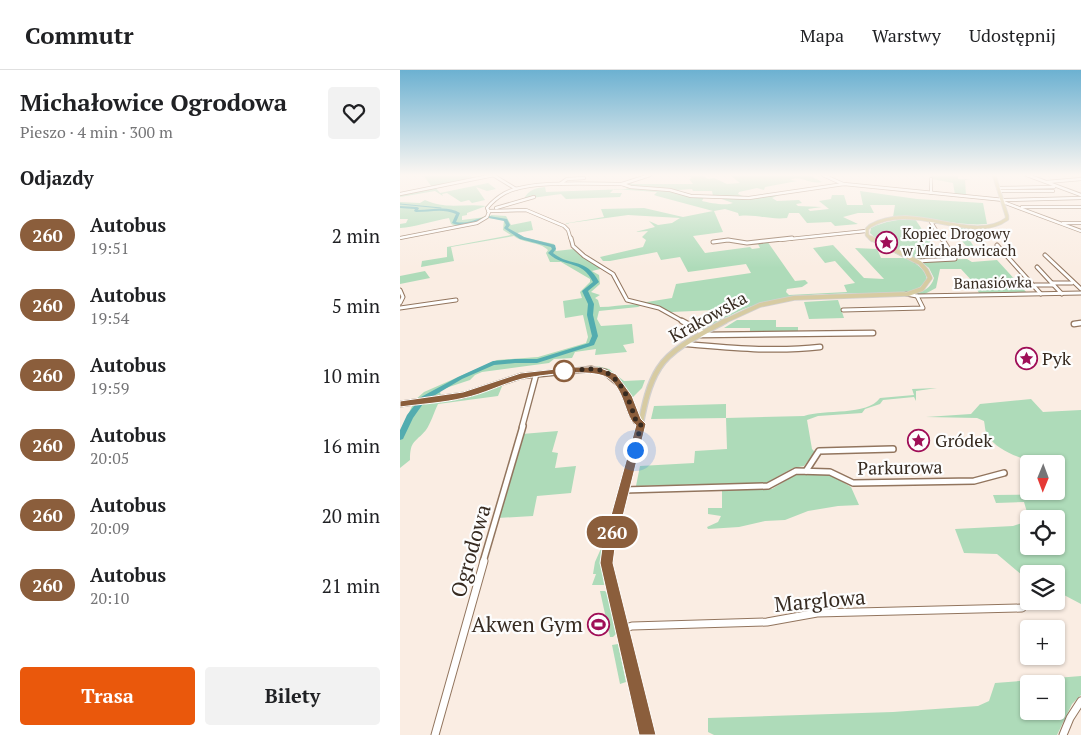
<!DOCTYPE html>
<html lang="pl">
<meta charset="utf-8">
<style>
:root{--surface:#fff;--page:#f2f2f2;--text:#202124;--muted:#757577;--line:#e0e0e0;--accent:#ea580c}
body{margin:0;font-family:"PT Serif",serif;background:var(--page);color:var(--text);height:100vh;display:flex;flex-direction:column;font-size:19px;white-space:nowrap}
*{box-sizing:border-box;margin:0}
p{font-size:16px;color:var(--muted)}
.icon{flex:none;width:28px;height:28px;fill:none;stroke:currentColor;stroke-width:2;stroke-linecap:round;stroke-linejoin:round}
.map{position:relative;flex:1;overflow:hidden}
.details{display:flex;flex-direction:column;background:var(--surface);width:400px}
.details>*{flex:none}
.badge{padding:0 10px;border-radius:16px;font-size:18px;line-height:32px}
.needle{width:32px;rotate:181deg}
.buttons{position:absolute;left:620px;top:385px;display:grid;gap:10px}
.buttons a{display:grid;place-items:center;width:45px;height:45px;border-radius:5px;background:var(--surface);box-shadow:0 1px 4px #0004;font-size:25px}
.you{position:absolute;width:25px;height:25px;margin:-12px;border:4px solid #fff;border-radius:50%;background:#1a73e8;box-shadow:0 0 0 8px #1a73e833}
.map>.badge{position:absolute;translate:-50% -50%;box-shadow:0 0 0 2px #fff}
h2{padding:0 20px;font-size:19px;line-height:45px}
.round{display:grid;place-items:center;flex:none;width:52px;height:52px;border-radius:5px;background:var(--page)}
.headline{display:flex;align-items:center;justify-content:space-between;height:85px;padding:0 20px}
h1{font-size:24px;font-weight:700;line-height:38px}
.cta{display:flex;gap:10px;margin-top:auto;padding:10px 20px}
.cta a{flex:1;height:58px;border-radius:5px;background:var(--accent);color:#fff;font-size:20px;font-weight:700;line-height:58px;text-align:center}
.cta a+a{background:var(--page);color:var(--text)}
ul{padding:0;list-style:none}
li{display:flex;align-items:center;gap:15px;height:70px;padding:0 20px}
li div{flex:1}
li b{display:block;font-size:19px}
li em{font-style:normal}
li .badge{min-width:55px;font-weight:700;text-align:center}
header{display:flex;align-items:center;gap:30px;box-sizing:border-box;height:70px;padding:0 25px;background:var(--surface);border-bottom:1px solid var(--line)}
header strong{font-size:24px}
nav{display:flex;gap:28px;margin-inline-start:auto;font-size:18px}
main{display:flex;flex:1;min-height:0}
.map>svg:first-child{display:block}
</style>
<header>
<strong>Commutr</strong>
<nav><a>Mapa</a><a>Warstwy</a><a>Udostępnij</a></nav>
</header>
<main>
<section class="details">
<div class="headline"><div><h1>Michałowice Ogrodowa</h1><p>Pieszo · 4 min · 300 m</p></div><a class="round"><svg class="icon" aria-label="heart" viewBox="0 0 24 24"><path d="M12 20l-8-8c-3-5 5-10 8-4 3-6 11-1 8 4z"/></svg></a></div>
<h2>Odjazdy</h2>
<ul>
<li><span class="badge" style="background:#8b5e3c;color:#fff">260</span><div><b>Autobus</b><p>19:51</p></div><em>2 min</em></li>
<li><span class="badge" style="background:#8b5e3c;color:#fff">260</span><div><b>Autobus</b><p>19:54</p></div><em>5 min</em></li>
<li><span class="badge" style="background:#8b5e3c;color:#fff">260</span><div><b>Autobus</b><p>19:59</p></div><em>10 min</em></li>
<li><span class="badge" style="background:#8b5e3c;color:#fff">260</span><div><b>Autobus</b><p>20:05</p></div><em>16 min</em></li>
<li><span class="badge" style="background:#8b5e3c;color:#fff">260</span><div><b>Autobus</b><p>20:09</p></div><em>20 min</em></li>
<li><span class="badge" style="background:#8b5e3c;color:#fff">260</span><div><b>Autobus</b><p>20:10</p></div><em>21 min</em></li>
</ul>
<div class="cta"><a>Trasa</a><a>Bilety</a></div>
</section>
<div class="map">
<svg width="681" height="665" viewBox="0 0 681 665">
<rect width="100%" height="100%" fill="#faede3"/>
<g fill="#aedbb9" fill-rule="evenodd">
<path d="M 23,105 L 76,105 L 71,106 L 74,109 L 35,117 L 40,123 L 88,113 L 96,119 L 87,121 L 76,117 L 85,130 L 72,133 L 69,130 L 61,132 L 47,123 L 42,124 L 43,126 L 35,121 L 0,127 L 0,123 L 32,117 Z"/>
<path d="M 287,105 L 302,105 L 308,109 L 314,108 L 327,114 L 340,113 L 330,105 L 409,105 L 422,112 C 408,115 403,105 390,110 L 397,111 L 365,117 L 364,120 L 357,118 L 339,122 L 338,124 L 347,128 L 379,125 L 372,128 L 377,131 L 399,130 L 402,133 L 396,134 L 398,136 L 422,137 L 408,139 L 410,141 L 429,139 L 419,131 L 431,129 L 432,125 L 444,125 L 447,135 L 463,135 L 460,121 L 517,129 L 583,133 L 587,154 C 555,157 525,144 493,147 L 495,135 L 470,135 L 474,143 L 458,143 L 443,147 L 458,154 L 435,156 L 431,152 L 407,153 L 399,143 L 389,143 L 387,148 C 369,150 357,144 339,146 L 338,143 L 325,139 L 314,141 L 323,162 L 293,166 L 305,183 L 350,177 L 352,179 L 360,178 L 357,172 L 367,171 L 395,211 L 405,210 L 408,213 L 402,217 L 387,219 L 386,222 L 389,225 L 447,222 L 444,215 L 455,213 L 435,191 L 425,193 L 413,178 L 433,175 L 464,208 L 484,209 L 455,178 L 477,179 L 481,188 L 504,188 L 469,170 C 485,178 526,191 527,210 C 517,225 497,223 482,223 C 440,224 396,222 356,235 C 338,240 321,250 305,260 L 264,239 L 229,230 L 247,232 L 272,228 L 276,214 L 351,203 L 346,194 L 288,202 L 280,187 L 261,190 L 257,182 L 210,191 L 203,191 L 200,187 L 243,177 L 246,170 L 242,167 L 248,161 L 235,162 L 255,157 L 249,151 L 258,155 L 272,153 L 280,148 L 228,145 L 162,154 L 204,147 L 201,139 L 244,138 L 283,147 L 313,141 L 257,126 L 254,125 L 257,122 L 214,119 L 210,123 L 222,123 L 220,127 L 166,129 L 161,124 L 124,129 C 128,120 136,118 145,117 L 146,122 L 226,119 L 229,117 L 225,114 L 239,109 L 231,114 L 293,114 L 289,109 L 292,108 ZM 292,119 L 293,121 L 312,121 L 313,126 L 333,133 C 326,136 310,133 302,131 L 304,127 L 283,125 L 269,120 L 277,122 L 278,120 ZM 337,239 C 306,257 303,262 271,242 Z"/>
<path d="M 530,105 L 558,105 L 558,109 L 572,110 L 565,109 L 566,126 L 555,125 L 553,113 L 532,109 Z"/>
<path d="M 25,130 C 46,140 64,133 86,136 L 67,143 L 67,145 L 62,146 L 62,150 L 86,147 L 79,151 L 55,156 L 51,154 L 49,148 C 32,151 15,157 0,158 L 0,154 L 6,153 L 8,149 L 0,149 L 0,132 L 20,133 Z"/>
<path d="M 91,145 L 106,146 L 111,155 L 131,151 L 133,160 L 117,163 L 126,168 L 154,174 L 156,181 L 174,179 L 204,198 L 192,201 L 199,205 L 200,214 L 191,222 L 200,225 L 195,228 L 198,230 L 200,237 C 214,237 228,233 242,235 L 238,237 L 199,241 L 197,249 L 201,256 L 232,254 L 234,273 L 223,275 L 227,282 L 195,285 L 196,279 L 175,282 L 172,288 L 154,289 L 149,293 L 82,302 L 75,305 L 70,310 L 43,319 L 40,321 L 41,327 L 15,330 L 24,322 L 97,290 L 138,287 L 186,273 L 188,267 L 183,245 L 165,248 L 163,231 L 182,228 L 180,222 L 190,212 L 190,209 L 161,192 L 150,192 L 146,183 L 148,180 C 139,171 124,174 114,166 L 51,177 L 54,191 L 21,197 L 22,191 L 47,187 L 47,177 L 111,165 L 103,160 L 104,150 L 89,148 Z"/>
<path d="M 515,149 L 542,189 L 517,189 L 487,175 L 491,174 L 486,170 L 479,171 L 470,163 L 471,158 C 485,151 499,149 515,149 Z"/>
<path d="M 549,155 L 572,159 L 581,169 L 569,169 L 574,177 L 567,177 Z"/>
<path d="M 567,189 L 572,192 L 597,190 L 627,223 L 579,223 L 573,212 L 561,199 L 540,199 L 536,218 L 523,225 L 513,225 C 524,221 531,218 534,208 L 529,198 L 519,190 Z"/>
<path d="M 25,201 L 30,208 L 0,214 L 0,206 Z"/>
<path d="M 438,230 L 444,248 L 409,249 L 404,232 Z"/>
<path d="M 337,250 L 376,250 L 376,257 L 398,257 L 398,263 L 350,265 L 350,258 L 324,258 Z"/>
<path d="M 197,296 L 209,299 L 224,311 L 245,310 L 242,318 L 232,328 C 224,313 213,301 196,297 Z"/>
<path d="M 103,314 L 98,326 L 38,334 C 34,342 31,353 26,360 C 15,373 10,370 10,390 L 0,398 L 0,412 L 0,363 L 12,336 L 66,326 Z"/>
<path d="M 537,318 L 516,321 L 516,331 L 514,327 L 483,330 L 480,334 L 465,339 L 462,343 L 418,346 L 407,350 L 412,379 L 415,382 L 404,396 L 393,398 L 366,413 L 236,416 L 240,396 L 294,393 L 295,381 L 327,379 L 326,348 L 251,349 L 254,336 L 326,334 L 326,348 L 404,346 C 425,339 467,346 480,328 L 514,325 L 512,319 Z"/>
<path d="M 631,329 L 643,342 L 681,340 L 681,534 L 664,525 L 656,523 L 656,504 L 629,504 L 629,511 L 597,484 L 564,483 L 555,459 L 613,456 L 622,453 L 629,454 L 629,476 L 656,476 L 656,449 L 629,449 L 624,432 L 596,433 L 593,425 L 664,424 L 661,408 L 656,404 L 656,394 C 636,394 600,385 588,366 C 585,363 585,355 584,351 L 577,348 L 526,347 L 571,344 L 580,334 Z"/>
<path d="M 158,361 L 152,382 L 158,383 L 155,398 L 176,396 L 171,423 L 137,426 L 133,446 L 97,448 L 122,364 Z"/>
<path d="M 398,403 L 429,404 L 451,417 L 459,435 L 438,436 L 408,441 L 385,450 L 365,451 L 339,457 L 308,459 L 307,457 L 318,452 L 321,446 L 308,444 L 308,438 L 322,438 L 322,420 L 372,419 Z"/>
<path d="M 207,465 L 202,489 L 204,515 L 192,515 L 196,504 L 193,504 L 195,492 Z"/>
<path d="M 200,521 L 205,521 L 207,523 L 217,563 L 213,567 L 210,567 Z"/>
<path d="M 218,574 L 226,612 L 220,614 L 212,575 Z"/>
<path d="M 681,606 L 681,625 L 672,634 L 657,665 L 314,665 L 308,662 L 308,648 L 493,642 L 578,636 L 589,631 L 595,613 ZM 629,614 L 656,614 L 656,641 L 629,641 Z"/>
</g>
<g fill="none" stroke-linecap="round" stroke-linejoin="round">
<path stroke="#53acaf" stroke-width="1" d="M 0,134 L 41,138"/>
<g fill="#53acaf" fill-rule="evenodd">
<path d="M 0,136 L 17,137 L 19,138 L 18,140 C 33,140 47,135 60,143 L 56,152 C 67,154 74,150 84,147 L 86,148 C 76,154 63,158 52,153 L 56,144 C 43,138 30,142 16,142 L 14,141 L 15,139 L 0,138 Z"/>
<path d="M 89,146 L 107,149 L 110,155 L 108,158 L 124,167 L 155,175 L 156,179 L 153,183 C 170,197 186,187 199,212 L 188,221 L 194,234 L 193,245 L 198,266 L 194,275 L 137,293 L 115,293 L 94,295 L 62,309 L 25,331 L 13,348 L 3,369 L 0,370 L 0,360 L 7,345 L 21,327 L 58,307 L 93,291 L 115,289 L 137,289 L 189,273 L 192,266 L 187,245 L 188,234 L 182,221 L 193,212 C 182,189 163,198 148,183 L 152,179 L 151,177 L 120,169 L 105,159 L 104,158 L 106,155 L 104,151 L 89,148 Z"/>
</g>
<defs>
<g id="minor-far4">
<path d="M 93,105 L 116,119"/>
<path d="M 423,105 L 443,114"/>
<path d="M 627,105 L 681,125"/>
<path d="M 531,109 L 531,123"/>
<path d="M 647,112 L 681,109"/>
<path d="M 160,114 L 167,109 L 184,108"/>
<path d="M 222,114 L 250,105"/>
<path d="M 598,118 L 654,117"/>
<path d="M 599,121 L 653,121"/>
<path d="M 0,124 L 94,105"/>
<path d="M 603,132 L 681,161"/>
<path d="M 622,137 L 681,137"/>
<path d="M 96,138 L 134,127"/>
<path d="M 88,141 L 126,140 L 164,156 L 168,160 L 171,170"/>
<path d="M 535,152 L 531,152 L 542,170"/>
<path d="M 663,153 L 681,153"/>
<path d="M 0,168 L 77,153 L 87,147 L 89,142 L 87,138 C 92,132 98,127 105,123 C 130,110 192,114 222,114 L 231,117 L 270,120 L 291,126 L 349,128 L 444,114 L 604,130 L 681,128"/>
<path d="M 380,170 L 466,161"/>
</g>
<g id="minor-far3">
<path d="M 171,168 L 173,176 L 183,185"/>
<path d="M 313,172 L 328,170 L 347,173 L 392,168"/>
<path d="M 597,175 L 641,224"/>
<path d="M 645,185 L 681,219"/>
<path d="M 184,186 L 213,204 L 227,230 L 259,238 L 284,252"/>
<path d="M 516,191 L 555,189 L 542,168"/>
<path d="M 637,197 L 662,224"/>
<path d="M 652,213 L 672,213"/>
<path d="M 635,215 L 654,215"/>
<path d="M 0,220 L 3,227 L 0,233"/>
<path d="M 506,224 L 517,226 L 681,223"/>
<path d="M 0,238 L 56,230"/>
<path d="M 443,240 L 523,238 L 517,226"/>
</g>
<g id="minor-far2">
<path d="M 282,251 L 304,263"/>
<path d="M 674,254 L 681,253"/>
<path d="M 301,265 L 473,263"/>
<path d="M 286,274 C 331,278 375,282 420,277"/>
<path d="M 0,334 L 64,325 L 121,306 L 191,299 L 205,302 L 219,314 L 229,328 L 236,351 L 241,354"/>
<path d="M 122,357 L 136,305"/>
</g>
<g id="minor-far1">
<path d="M 406,401 L 419,381 L 493,379"/>
<path d="M 224,420 L 368,416 L 396,401 L 430,402 L 453,413 L 574,411 L 604,403"/>
<path d="M 83,492 L 123,356"/>
</g>
<g id="minor">
<path d="M 222,559 L 232,556 L 367,552 L 417,543 L 622,538"/>
<path d="M 35,665 L 84,491"/>
<path d="M 663,665 L 670,648 L 681,631"/>
</g>
<path id="major-far4" d="M 472,170 L 467,165 L 467,159 L 470,156 C 515,130 571,175 607,149 L 607,146 L 594,105"/>
<path id="major-far3" d="M 323,252 L 360,235 L 394,228 L 508,224 L 522,219 L 530,208 L 526,200 L 520,193 L 471,168"/>
<path id="major-far2" d="M 240,357 C 244,337 248,315 259,298 C 271,278 305,262 325,251"/>
<path id="major-far1" d="M 207,492 L 214,452 L 240,356"/>
<path id="major" d="M 207,491 L 247,665"/>
</defs>
<use href="#minor-far4" stroke="#92755e" stroke-width="4"/>
<use href="#minor-far3" stroke="#92755e" stroke-width="5"/>
<use href="#minor-far2" stroke="#92755e" stroke-width="7"/>
<use href="#minor-far1" stroke="#92755e" stroke-width="8"/>
<use href="#minor" stroke="#92755e" stroke-width="9"/>
<use href="#major-far4" stroke="#d3d0ce" stroke-width="4.5"/>
<use href="#major-far3" stroke="#d3d0ce" stroke-width="5.5"/>
<use href="#major-far2" stroke="#d3d0ce" stroke-width="7"/>
<use href="#major-far1" stroke="#d3d0ce" stroke-width="9"/>
<use href="#major" stroke="#d3d0ce" stroke-width="10"/>
<use href="#minor-far4" stroke="#fff" stroke-width="2.5"/>
<use href="#minor-far3" stroke="#fff" stroke-width="3"/>
<use href="#minor-far2" stroke="#fff" stroke-width="4.5"/>
<use href="#minor-far1" stroke="#fff" stroke-width="5"/>
<use href="#minor" stroke="#fff" stroke-width="7"/>
<use href="#major-far4" stroke="#d7cba2" stroke-width="3"/>
<use href="#major-far3" stroke="#d7cba2" stroke-width="4"/>
<use href="#major-far2" stroke="#d7cba2" stroke-width="4.5"/>
<use href="#major-far1" stroke="#d7cba2" stroke-width="6"/>
<use href="#major" stroke="#d7cba2" stroke-width="8"/>
</g>
<linearGradient id="sky" x2="0" y2="1"><stop stop-color="#6cb1d1"/><stop offset="0.53" stop-color="#fdf7f2"/><stop offset="1" stop-color="#fdf7f2" stop-opacity="0"/></linearGradient>
<rect width="681" height="198" fill="url(#sky)"/>
<path fill="#8b5e3c" stroke="#fff" d="M 174,297 L 198,297 L 216,304 L 232,326 L 241,349 L 246,354 L 215,478 L 213,493 L 256,665 L 239,665 L 200,493 L 202,478 L 236,355 C 225,349 225,319 208,308 C 192,298 141,305 122,309 C 102,314 84,324 64,328 C 43,333 21,334 0,337 L 0,331 L 63,322 L 121,303 Z"/>
<g fill="none" stroke-linecap="round" stroke-linejoin="round">
<path stroke="#362a20" stroke-width="5" stroke-dasharray="0 9" d="M 164,301 C 171,301 182,299 191,299 C 219,299 229,329 236,351 L 241,354 L 235,380"/>
</g>
<defs>
<symbol id="sight-ring" viewBox="-11 -11 22 22"><circle r="9.5" fill="#fdfdfd" stroke="#9f0e57" stroke-width="1.5"/><path d="M0-6L1.8-2.2L6-1.7L2.9 1.2L3.7 5.4L0 3.3L-3.7 5.4L-2.9 1.2L-6-1.7L-1.8-2.2Z" fill="#9f0e57"/></symbol>
<symbol id="stadium-ring" viewBox="-11 -11 22 22"><circle r="9.5" fill="#fdfdfd" stroke="#9f0e57" stroke-width="1.5"/><path d="M0-5a6.5 5 0 1 0 0 10a6.5 5 0 1 0 0-10ZM-3.5-1.8h7v3.6h-7Z" fill="#9f0e57"/></symbol>
</defs>
<g fill-rule="evenodd">
<use href="#sight-ring" x="474" y="160" width="25" height="25"/>
<use href="#sight-ring" x="614" y="276" width="25" height="25"/>
<use href="#sight-ring" x="506" y="358" width="25" height="25"/>
<use href="#stadium-ring" x="186" y="542" width="25" height="25"/>
</g>
<circle fill="#fff" stroke="#8b5e3c" stroke-width="2.5" cx="164" cy="301" r="10"/>
<g text-anchor="middle" stroke-width="4.5" stroke-linejoin="round" paint-order="stroke">
<g font-size="15" fill="#362a20" stroke="#fdfdfd" text-anchor="start">
<text x="502" y="169">Kopiec Drogowy<tspan x="502" dy="17">w Michałowicach</tspan></text>
</g>
<g font-size="15" fill="#362a20" stroke="#fdfdfd">
<text transform="translate(593 213) rotate(-1)" y="5">Banasiówka</text>
</g>
<g font-size="18" fill="#362a20" stroke="#fdfdfd">
<text transform="translate(308 247) rotate(-29)" y="6">Krakowska</text>
<text transform="translate(500 398) rotate(-1)" y="6">Parkurowa</text>
</g>
<g font-size="18" fill="#362a20" stroke="#fdfdfd" text-anchor="start">
<text x="642" y="295">Pyk</text>
<text x="535" y="377">Gródek</text>
</g>
<g font-size="21" fill="#362a20" stroke="#fdfdfd">
<text transform="translate(71 481) rotate(-74)" y="7">Ogrodowa</text>
<text transform="translate(420 531) rotate(-5)" y="7">Marglowa</text>
</g>
<g font-size="21" fill="#362a20" stroke="#fdfdfd" text-anchor="end">
<text x="183" y="562">Akwen Gym</text>
</g>
</g>
</svg>
<div class="buttons">
<a><svg class="needle" viewBox="-14 -14 28 28"><path d="M0-13l5 13h-10z" fill="#e53935"/><path d="M0 13l5-13h-10z" fill="#757577"/></svg></a>
<a><svg class="icon" aria-label="locate" viewBox="0 0 24 24"><circle cx="12" cy="12" r="6"/><path d="M12 2v4M12 18v4M2 12h4M18 12h4"/></svg></a>
<a><svg class="icon" aria-label="layers" viewBox="0 0 24 24"><path d="M12 4l9 5-9 5-9-5zM3 14l9 5 9-5"/></svg></a>
<a>+</a>
<a>−</a>
</div>
<div class="you" style="left:235px;top:380px"></div>
<b class="badge" style="left:212px;top:462px;background:#8b5e3c;color:#fff">260</b>
</div>
</main>
